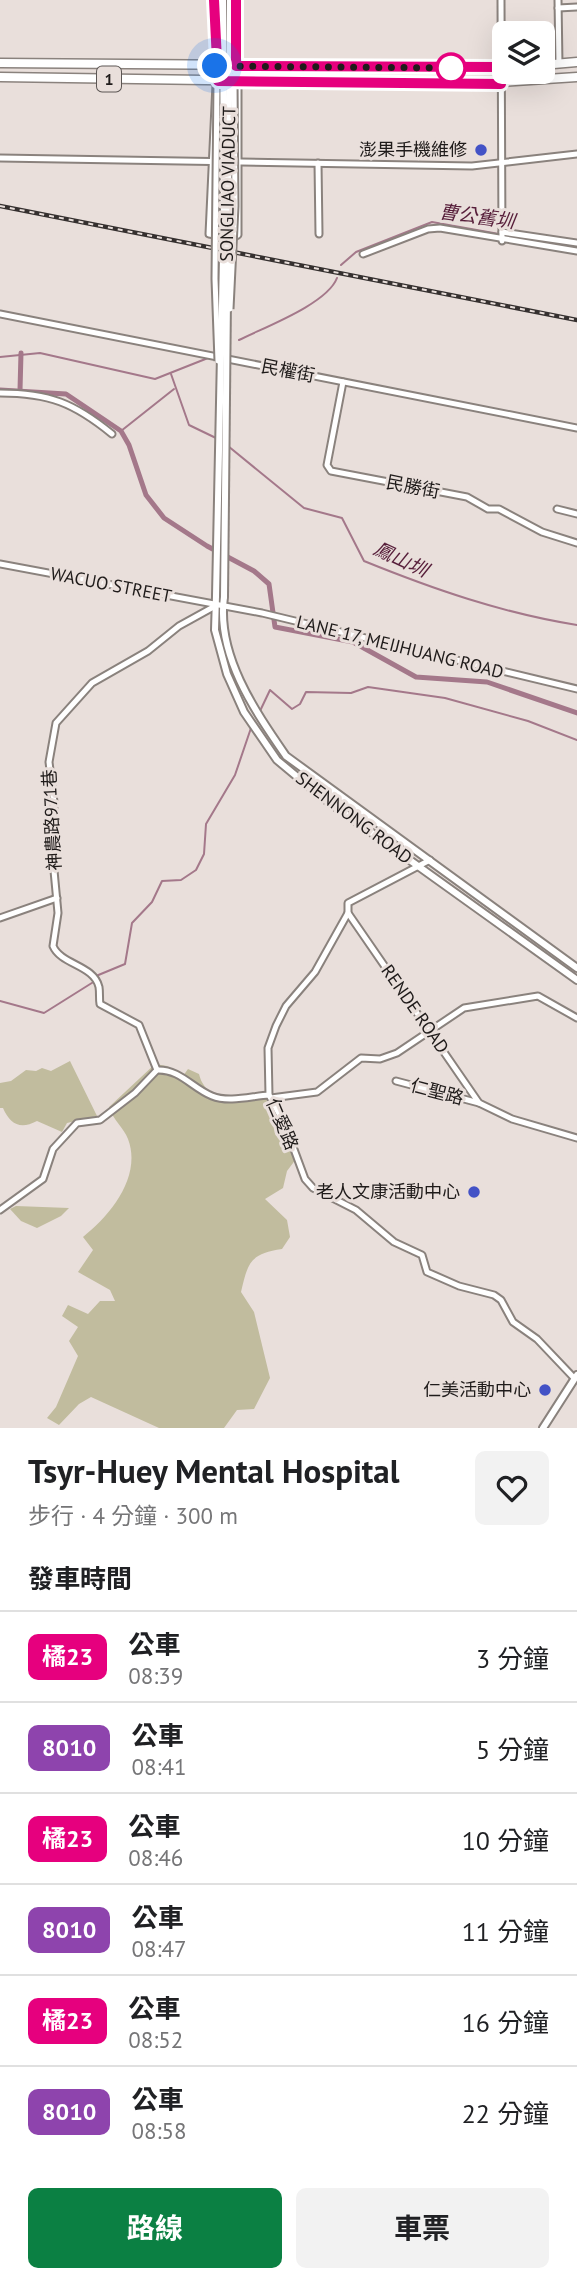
<!DOCTYPE html>
<html lang="zh-TW">
<meta charset="utf-8">
<style>
:root{--surface:#fff;--page:#f2f2f2;--text:#202124;--muted:#757577;--line:#e0e0e0;--accent:#0b8043}
body{margin:0;font-family:"PT Sans","Noto Sans TC",sans-serif;background:var(--page);color:var(--text);height:100vh;display:flex;flex-direction:column;font-size:26px;white-space:nowrap}
*{box-sizing:border-box;margin:0}
p{font-size:23px;color:var(--muted)}
.icon{flex:none;width:38px;height:38px;fill:none;stroke:currentColor;stroke-width:2;stroke-linecap:round;stroke-linejoin:round}
.map{position:relative;height:1428px;overflow:hidden}
.drawer{display:flex;flex-direction:column;background:var(--surface);flex:1}
.drawer>*{flex:none}
.badge{padding:0 14px;border-radius:10px;font-size:24px;line-height:46px}
.fabs{position:absolute;left:492px;top:21px;display:grid;gap:14px}
.fabs a{display:grid;place-items:center;width:63px;height:63px;border-radius:10px;background:var(--surface);box-shadow:0 7px 28px #0002;font-size:35px}
.you{position:absolute;width:35px;height:35px;margin:-18px;border:5px solid #fff;border-radius:50%;background:#1a73e8;box-shadow:0 0 0 10px #1a73e833}
.map>.badge{position:absolute;translate:-50% -50%;box-shadow:0 0 0 4px #fff}
h2{padding:0 28px;font-size:26px;line-height:63px}
.round{display:grid;place-items:center;flex:none;width:74px;height:74px;border-radius:10px;background:var(--page)}
.headline{display:flex;align-items:center;justify-content:space-between;height:119px;padding:0 28px}
h1{font-size:33px;font-weight:700;line-height:52px}
.primary-button{display:flex;gap:14px;margin-top:auto;padding:14px 28px}
.primary-button a{flex:1;height:80px;border-radius:10px;background:var(--accent);color:#fff;font-size:28px;font-weight:700;line-height:80px;text-align:center}
.primary-button a+a{background:var(--page);color:var(--text)}
ul{padding:0;list-style:none}
li{display:flex;align-items:center;gap:21px;height:91px;padding:0 28px;border-top:2px solid var(--line)}
li div{flex:1}
li b{display:block;font-size:26px}
li em{font-style:normal}
li .badge{min-width:77px;font-weight:700;text-align:center}
.map>svg:first-child{display:block}
</style>
<div class="map">
<svg width="577" height="1428" viewBox="0 0 577 1428">
<rect width="100%" height="100%" fill="#e9dfdb"/>
<g fill="#c1bc9e">
<path d="M 70,1061 L 97,1116 L 67,1123 L 62,1132 L 37,1121 C 20,1130 10,1124 3,1108 L 0,1108 L 0,1083 L 11,1081 L 26,1070 L 36,1071 L 42,1068 L 51,1071 Z"/>
<path d="M 155,1064 L 167,1066 L 183,1076 L 188,1069 L 199,1074 C 206,1104 239,1096 264,1095 L 278,1118 L 296,1159 L 287,1171 L 283,1188 L 265,1199 L 287,1220 L 290,1237 L 282,1249 C 250,1254 248,1262 241,1292 L 254,1312 L 270,1378 L 254,1409 L 237,1410 L 224,1428 L 159,1428 L 91,1397 L 79,1404 L 59,1425 L 47,1418 L 56,1407 L 78,1356 L 69,1341 L 78,1327 L 62,1316 L 68,1305 L 88,1314 L 100,1301 L 115,1301 L 110,1290 L 78,1272 L 93,1250 L 83,1237 C 111,1215 142,1176 128,1139 C 124,1128 113,1120 109,1107 Z"/>
<path d="M 16,1206 L 69,1208 L 61,1216 L 37,1228 L 21,1221 L 10,1209 Z"/>
</g>
<g fill="none" stroke-linecap="round" stroke-linejoin="round">
<g stroke="#a4788a" stroke-width="2">
<path d="M 536,240 L 577,246"/>
<path d="M 341,265 L 356,252 L 432,222 L 499,234"/>
<path d="M 239,340 C 265,327 327,304 337,278"/>
<path d="M 0,357 L 40,353 L 155,379 L 208,358"/>
<path d="M 171,374 L 189,425 L 218,439"/>
<path d="M 121,431 L 174,389"/>
<path d="M 228,446 L 304,508 L 342,518 L 364,561 C 433,589 502,613 577,625"/>
<path d="M 260,711 L 270,690 L 292,709 L 300,704 L 306,692 L 351,693 L 368,687 L 445,698 L 528,721 L 577,740"/>
<path d="M 96,976 L 125,964 L 132,923 L 152,902 L 162,881 L 181,880 L 196,870 L 204,854 L 206,824 L 235,775 L 251,728"/>
<path d="M 0,1001 L 44,1013 L 95,981"/>
</g>
<g stroke="#a4788a" stroke-width="5">
<path d="M 0,390 L 66,394 L 121,431 L 129,445 L 146,495 L 164,518 L 207,546 L 254,571 L 269,584 L 275,627 L 353,642 L 416,677 L 487,682 L 577,713"/>
<path d="M 20,390 L 21,353"/>
</g>
<defs>
<g id="minor">
<path d="M 501,0 L 502,241"/>
<path d="M 558,0 L 559,64"/>
<path d="M 558,8 L 577,7"/>
<path d="M 216,84 L 209,234 L 232,238 L 238,235 L 238,88 L 234,81"/>
<path d="M 0,158 L 472,166 L 577,154"/>
<path d="M 318,163 L 319,234"/>
<path d="M 502,232 L 577,243"/>
<path d="M 363,254 L 428,229 L 440,228 L 577,251"/>
<path d="M 0,314 L 577,428"/>
<path d="M 343,382 L 327,465 L 331,471 L 467,497 L 488,509 L 499,509 L 542,532 L 577,543"/>
<path d="M 0,393 C 49,393 74,403 112,434"/>
<path d="M 557,509 L 577,514"/>
<path d="M 0,564 L 262,613 L 577,689"/>
<path d="M 430,860 L 348,903 L 348,913 L 479,1103 L 512,1119 L 577,1138"/>
<path d="M 348,913 L 315,972 L 286,1006 L 276,1026 L 268,1048 L 269,1095 L 285,1125 L 305,1179 L 313,1188 L 356,1210 L 394,1242 L 422,1255 L 427,1272 L 459,1286 L 494,1295 L 501,1300 L 513,1322 L 537,1339 L 574,1378"/>
<path d="M 0,918 L 57,898"/>
<path d="M 157,1070 L 139,1025 L 100,1004 C 99,999 100,993 99,987 C 94,965 61,965 53,946 L 58,913 L 53,860 L 54,802 L 49,762 L 56,723 L 92,683 L 148,651 L 179,626 L 217,605"/>
<path d="M 396,1081 L 479,1103"/>
<path d="M 271,1098 L 317,1092 L 361,1058 L 380,1059 L 397,1053 L 464,1008 L 538,996 L 577,1018"/>
<path d="M 0,1210 L 43,1179 L 53,1149 L 77,1123 L 100,1120 L 135,1093 L 157,1070 C 180,1069 192,1088 212,1096 C 229,1103 252,1096 269,1095"/>
</g>
<g id="tertiary">
<path d="M 214,0 L 217,81"/>
<path d="M 234,81 L 237,66 L 236,0"/>
<path d="M 216,596 L 215,630 L 227,674 L 244,712 L 277,760 L 319,795 L 577,980"/>
<path d="M 224,597 C 216,655 255,711 286,756 L 577,968"/>
<path d="M 543,1428 L 577,1375"/>
</g>
<g id="primary">
<path d="M 0,63 L 504,67"/>
<path d="M 542,65 L 577,62"/>
<path d="M 0,77 L 472,84 L 577,77"/>
</g>
</defs>
<use href="#minor" stroke="#8a827d" stroke-width="9"/>
<use href="#tertiary" stroke="#8a827d" stroke-width="10"/>
<use href="#primary" stroke="#8a827d" stroke-width="11"/>
<use href="#minor" stroke="#fff" stroke-width="5"/>
<use href="#tertiary" stroke="#fff" stroke-width="6"/>
<use href="#primary" stroke="#fff" stroke-width="8"/>
<defs>
<path id="rail" d="M 0,206 L 577,320"/>
</defs>
<use href="#rail" stroke="#35302f" stroke-width="4.5"/>
<use href="#rail" stroke="#e9dfdb" stroke-width="2" stroke-dasharray="5" stroke-linecap="butt"/>
<defs>
<g id="minor-bridge">
<path d="M 217,81 L 215,279 L 218,361"/>
<path d="M 230,309 L 235,206 L 234,81"/>
</g>
<g id="tertiary-bridge">
<path d="M 216,596 L 224,209 L 223,0"/>
<path d="M 224,597 L 230,0"/>
</g>
</defs>
<use href="#minor-bridge" stroke="#8a827d" stroke-width="9" stroke-linecap="butt"/>
<use href="#tertiary-bridge" stroke="#8a827d" stroke-width="10" stroke-linecap="butt"/>
<use href="#minor-bridge" stroke="#fff" stroke-width="5"/>
<use href="#tertiary-bridge" stroke="#fff" stroke-width="6"/>
</g>
<g fill="none" stroke-linecap="round" stroke-linejoin="round">
<defs>
<path id="line" d="M 214,0 L 218,81 L 501,84 L 501,67 L 236,66 L 236,0"/>
</defs>
<use href="#line" stroke="#fff" stroke-width="16"/>
<use href="#line" stroke="#e6007e" stroke-width="10"/>
<path stroke="#1f1b1a" stroke-width="7" stroke-dasharray="0 12.6" d="M 215,66 L 451,68"/>
</g>
<circle fill="#fff" stroke="#e6007e" stroke-width="3.5" cx="451" cy="68" r="14"/>
<g fill="#4352c6" stroke="#e9dfdb" stroke-width="2.5">
<circle cx="481" cy="150" r="7"/>
<circle cx="474" cy="1192" r="7"/>
<circle cx="545" cy="1390" r="7"/>
</g>
<g text-anchor="middle" stroke-width="6" stroke-linejoin="round" paint-order="stroke">
<rect fill="#e9dfdb" stroke="#5c5654" stroke-width="2" x="97" y="66.5" width="24" height="25" rx="5"/>
<g font-size="16" font-weight="bold" fill="#1f1b1a">
<text x="109" y="85">1</text>
</g>
<g font-size="18" fill="#1f1b1a" stroke="#e9dfdb" text-anchor="end">
<text x="467" y="156">澎果手機維修</text>
<text x="460" y="1198">老人文康活動中心</text>
<text x="531" y="1396">仁美活動中心</text>
</g>
<g font-size="18" fill="#1f1b1a" stroke="#e9dfdb">
<text transform="translate(228 184) rotate(-89)" y="6">SONGLIAO VIADUCT</text>
<text transform="translate(288 371) rotate(11)" y="6">民權街</text>
<text transform="translate(413 487) rotate(11)" y="6">民勝街</text>
<text transform="translate(111 585) rotate(11)" y="6">WACUO STREET</text>
<text transform="translate(400 647) rotate(14)" y="6">LANE 17, MEIJHUANG ROAD</text>
<text transform="translate(354 818) rotate(37)" y="6">SHENNONG ROAD</text>
<text transform="translate(52 820) rotate(-93)" y="6">神農路971巷</text>
<text transform="translate(415 1009) rotate(55)" y="6">RENDE ROAD</text>
<text transform="translate(437 1092) rotate(15)" y="6">仁聖路</text>
<text transform="translate(282 1124) rotate(67)" y="6">仁愛路</text>
</g>
<g font-size="19" font-style="italic" fill="#571e3a" stroke="#e9dfdb">
<text transform="translate(477 216) rotate(8)" y="7">曹公舊圳</text>
<text transform="translate(401 559) rotate(25)" y="7">鳳山圳</text>
</g>
</g>
</svg>
<div class="fabs">
<a><svg class="icon" aria-label="layers" viewBox="0 0 24 24"><path d="M12 4l9 5-9 5-9-5zM3 14l9 5 9-5"/></svg></a>
</div>
<div class="you" style="left:215px;top:66px"></div>
</div>
<section class="drawer">
<div class="headline"><div><h1>Tsyr-Huey Mental Hospital</h1><p>步行 · 4 分鐘 · 300 m</p></div><a class="round"><svg class="icon" aria-label="heart" viewBox="0 0 24 24"><path d="M12 20l-8-8c-3-5 5-10 8-4 3-6 11-1 8 4z"/></svg></a></div>
<h2>發車時間</h2>
<ul>
<li><span class="badge" style="background:#e6007e;color:#fff">橘23</span><div><b>公車</b><p>08:39</p></div><em>3 分鐘</em></li>
<li><span class="badge" style="background:#8e44ad;color:#fff">8010</span><div><b>公車</b><p>08:41</p></div><em>5 分鐘</em></li>
<li><span class="badge" style="background:#e6007e;color:#fff">橘23</span><div><b>公車</b><p>08:46</p></div><em>10 分鐘</em></li>
<li><span class="badge" style="background:#8e44ad;color:#fff">8010</span><div><b>公車</b><p>08:47</p></div><em>11 分鐘</em></li>
<li><span class="badge" style="background:#e6007e;color:#fff">橘23</span><div><b>公車</b><p>08:52</p></div><em>16 分鐘</em></li>
<li><span class="badge" style="background:#8e44ad;color:#fff">8010</span><div><b>公車</b><p>08:58</p></div><em>22 分鐘</em></li>
</ul>
<div class="primary-button"><a>路線</a><a>車票</a></div>
</section>
